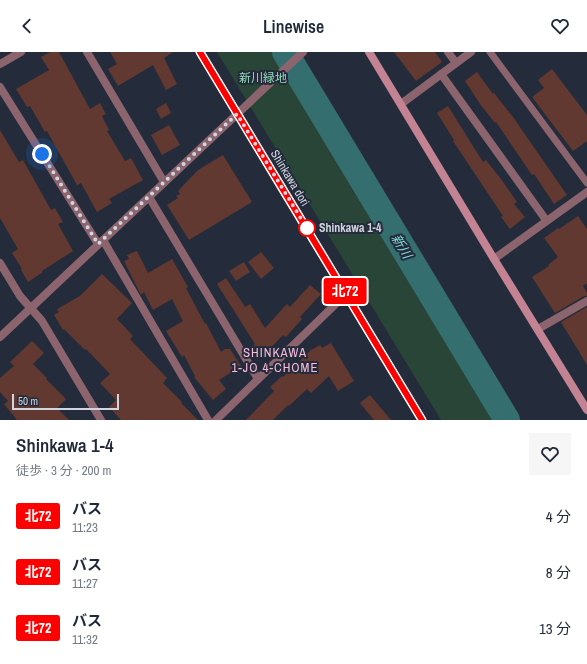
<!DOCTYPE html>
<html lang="ja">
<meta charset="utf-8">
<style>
:root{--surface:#fff;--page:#f6f6f7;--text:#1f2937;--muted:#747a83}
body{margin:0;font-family:"Archivo Narrow","Noto Sans JP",sans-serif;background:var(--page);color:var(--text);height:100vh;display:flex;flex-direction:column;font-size:15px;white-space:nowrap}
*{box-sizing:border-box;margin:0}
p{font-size:13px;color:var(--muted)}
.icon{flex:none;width:22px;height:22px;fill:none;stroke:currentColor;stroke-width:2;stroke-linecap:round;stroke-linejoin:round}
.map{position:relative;height:368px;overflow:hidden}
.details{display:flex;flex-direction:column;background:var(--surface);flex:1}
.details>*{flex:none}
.badge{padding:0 8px;border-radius:3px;font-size:14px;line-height:26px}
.scale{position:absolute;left:12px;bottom:10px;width:107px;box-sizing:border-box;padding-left:4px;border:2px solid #d0d5df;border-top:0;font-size:11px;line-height:14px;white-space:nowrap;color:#d0d5df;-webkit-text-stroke:3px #242b3a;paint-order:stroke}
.you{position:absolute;width:20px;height:20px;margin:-10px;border:3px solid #fff;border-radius:50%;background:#1a73e8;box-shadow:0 0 0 6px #1a73e833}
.map>.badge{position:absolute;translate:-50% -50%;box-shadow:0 0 0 2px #fff}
.round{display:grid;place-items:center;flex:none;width:42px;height:42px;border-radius:0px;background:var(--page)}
.summary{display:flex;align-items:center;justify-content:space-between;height:68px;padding:0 16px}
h1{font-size:19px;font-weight:600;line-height:30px}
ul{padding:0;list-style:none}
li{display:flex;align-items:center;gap:12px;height:56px;padding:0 16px}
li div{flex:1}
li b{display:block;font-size:15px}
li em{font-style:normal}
li .badge{min-width:44px;font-weight:700;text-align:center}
header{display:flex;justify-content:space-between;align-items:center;height:52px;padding:0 16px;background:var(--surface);font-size:18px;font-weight:600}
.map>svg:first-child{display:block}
</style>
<header><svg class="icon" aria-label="back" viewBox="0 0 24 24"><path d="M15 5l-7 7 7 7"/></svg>Linewise<svg class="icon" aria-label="heart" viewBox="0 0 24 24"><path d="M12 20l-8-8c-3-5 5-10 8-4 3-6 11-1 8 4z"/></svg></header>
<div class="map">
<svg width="587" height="368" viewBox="0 0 587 368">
<rect width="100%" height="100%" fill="#242b3a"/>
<path fill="#294537" d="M 217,0 L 277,0 L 498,368 L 441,368 Z"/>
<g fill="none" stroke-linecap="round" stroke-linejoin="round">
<path stroke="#356e6f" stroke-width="26" d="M 285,0 L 507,368"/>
</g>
<g fill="#613930">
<path d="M 50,0 L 59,0 L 90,57 L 100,51 L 106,62 L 102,64 L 109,78 L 107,79 L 125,109 L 131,106 L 143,128 L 109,147 L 112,151 L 97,160 L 81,131 L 77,133 L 47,79 L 45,80 L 30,54 L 27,55 L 16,37 L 49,18 L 41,5 Z"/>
<path d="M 110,0 L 173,0 L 164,6 L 177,32 L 166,38 L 153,13 L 118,34 L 108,17 L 117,12 Z"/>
<path d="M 394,0 L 435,0 L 442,10 L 416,29 Z"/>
<path d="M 552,17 L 587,63 L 587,89 L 573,99 L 532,45 L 544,36 L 538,28 Z"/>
<path d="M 477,20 L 493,42 L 494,41 L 513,65 L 567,143 L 554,152 L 534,122 L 532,123 L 496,70 L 495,71 L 480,52 L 465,29 Z"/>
<path d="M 166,51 L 171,61 L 161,67 L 156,57 Z"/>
<path d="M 448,54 L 483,110 L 486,108 L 501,127 L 517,150 L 514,152 L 525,165 L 510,177 L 501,165 L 503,164 L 453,89 L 454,88 L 437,61 Z"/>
<path d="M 169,73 L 180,93 L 162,103 L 151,83 Z"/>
<path d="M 0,78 L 19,110 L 23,108 L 51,158 L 55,156 L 63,170 L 58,172 L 73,199 L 42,219 L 43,220 L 28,230 L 21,218 L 22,217 L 12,201 L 18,197 L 0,166 Z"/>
<path d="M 223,103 L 252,150 L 189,188 L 167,153 L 178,146 L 176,144 L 180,142 L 178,139 L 198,118 Z"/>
<path d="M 578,164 L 587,177 L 587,231 L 583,234 L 587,241 L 587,244 L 584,244 L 555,261 L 532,225 L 549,214 L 548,213 L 558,205 L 544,186 L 558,176 L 559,177 Z"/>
<path d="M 137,199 L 148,221 L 172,207 L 188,235 L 186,236 L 205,272 L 206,271 L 221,300 L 225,297 L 230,297 L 241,314 L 219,328 L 226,337 L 213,348 L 194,325 L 195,324 L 184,303 L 182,305 L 166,279 L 183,269 L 172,247 L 153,258 L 144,240 L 141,243 L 124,209 L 129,207 L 127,203 Z"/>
<path d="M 261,200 L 274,216 L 261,227 L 248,210 Z"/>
<path d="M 244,210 L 250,220 L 236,229 L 229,219 Z"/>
<path d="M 102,222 L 132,251 L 117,267 L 133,284 L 130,287 L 167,326 L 163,331 L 182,350 L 181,351 L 198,368 L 121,368 L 109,355 L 116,348 L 100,331 L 110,322 L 86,297 L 85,298 L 64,277 L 63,278 L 54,263 L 59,260 L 57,257 L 80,244 Z"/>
<path d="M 226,226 L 245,255 L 250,252 L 265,276 L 287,252 L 290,255 L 310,233 L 321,242 L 300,265 L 302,267 L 286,285 L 283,283 L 263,304 L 253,295 L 255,292 L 217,232 Z"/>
<path d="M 587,255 L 587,313 L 561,270 Z"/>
<path d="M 32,289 L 44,301 L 33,312 L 47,326 L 46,327 L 66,347 L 57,356 L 69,368 L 17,368 L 4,352 L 8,349 L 0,340 L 0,326 L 14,314 L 10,310 Z"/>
<path d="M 331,291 L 354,329 L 338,339 L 329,324 L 311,341 L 307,337 L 289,354 L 288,353 L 273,368 L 246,368 L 274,339 L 270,335 L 282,324 L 283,325 L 311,298 L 320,293 L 322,296 Z"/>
<path d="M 370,343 L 391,368 L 374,368 L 360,351 Z"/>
</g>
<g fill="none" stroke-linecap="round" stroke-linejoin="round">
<path stroke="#8c646d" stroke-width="7" d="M 490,0 L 587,131"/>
<g stroke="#8c646d" stroke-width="8">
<path d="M 87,0 L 164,130"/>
<path d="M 448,0 L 456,11"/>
<path d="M 0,12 L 21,0"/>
<path d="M 441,22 L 546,168"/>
<path d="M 0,35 L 98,192"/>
<path d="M 401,52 L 471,0"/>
<path d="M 149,145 L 258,327"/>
<path d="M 103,188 L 208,368"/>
<path d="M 494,207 L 587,140"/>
<path d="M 0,211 L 20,244 L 42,269 L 101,368"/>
<path d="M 538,277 L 587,249"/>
<path d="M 0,285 L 303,0"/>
<path d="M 216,368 L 346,242"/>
</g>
<g stroke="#c48392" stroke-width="8">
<path d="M 200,0 L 422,368"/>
<path d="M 369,0 L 494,207 L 587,358"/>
</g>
</g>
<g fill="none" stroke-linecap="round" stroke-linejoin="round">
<defs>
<path id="line" d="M 200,0 L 422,368"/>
</defs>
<use href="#line" stroke="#fff" stroke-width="9"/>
<use href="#line" stroke="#f00" stroke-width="6"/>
<path stroke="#d0d5df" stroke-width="4" stroke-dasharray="0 7.2" d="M 42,102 L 98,192 L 237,62 L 308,178 L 307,176"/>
</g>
<circle fill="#fff" stroke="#f00" stroke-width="2" cx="307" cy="176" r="8"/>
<g text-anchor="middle" stroke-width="4" stroke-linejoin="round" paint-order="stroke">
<g font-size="12" fill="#92dbb6" stroke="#242b3a">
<text x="263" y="30">新川緑地</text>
</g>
<g font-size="12" fill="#d0d5df" stroke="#242b3a">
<text transform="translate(290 126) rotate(59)" y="4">Shinkawa dori</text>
</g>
<g font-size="12" font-weight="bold" fill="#d0d5df" stroke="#242b3a" text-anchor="start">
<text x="319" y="180">Shinkawa 1-4</text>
</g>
<g font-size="13" font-style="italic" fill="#7fdede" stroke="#242b3a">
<text transform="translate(402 194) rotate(59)" y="5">新川</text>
</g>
<g font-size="13" letter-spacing="1" fill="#f7bbdc" stroke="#242b3a">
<text x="275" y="305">SHINKAWA<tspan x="275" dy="15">1-JO 4-CHOME</tspan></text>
</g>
</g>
</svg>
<div class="scale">50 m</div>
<div class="you" style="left:42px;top:102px"></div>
<b class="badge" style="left:345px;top:239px;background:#f00;color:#fff">北72</b>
</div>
<section class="details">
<div class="summary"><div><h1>Shinkawa 1-4</h1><p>徒歩 · 3 分 · 200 m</p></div><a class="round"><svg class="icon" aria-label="heart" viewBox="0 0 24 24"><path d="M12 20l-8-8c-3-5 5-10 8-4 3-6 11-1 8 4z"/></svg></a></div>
<ul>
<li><span class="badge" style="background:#f00;color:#fff">北72</span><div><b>バス</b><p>11:23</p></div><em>4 分</em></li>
<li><span class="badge" style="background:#f00;color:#fff">北72</span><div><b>バス</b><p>11:27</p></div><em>8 分</em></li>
<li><span class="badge" style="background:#f00;color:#fff">北72</span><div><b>バス</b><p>11:32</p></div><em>13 分</em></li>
</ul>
</section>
